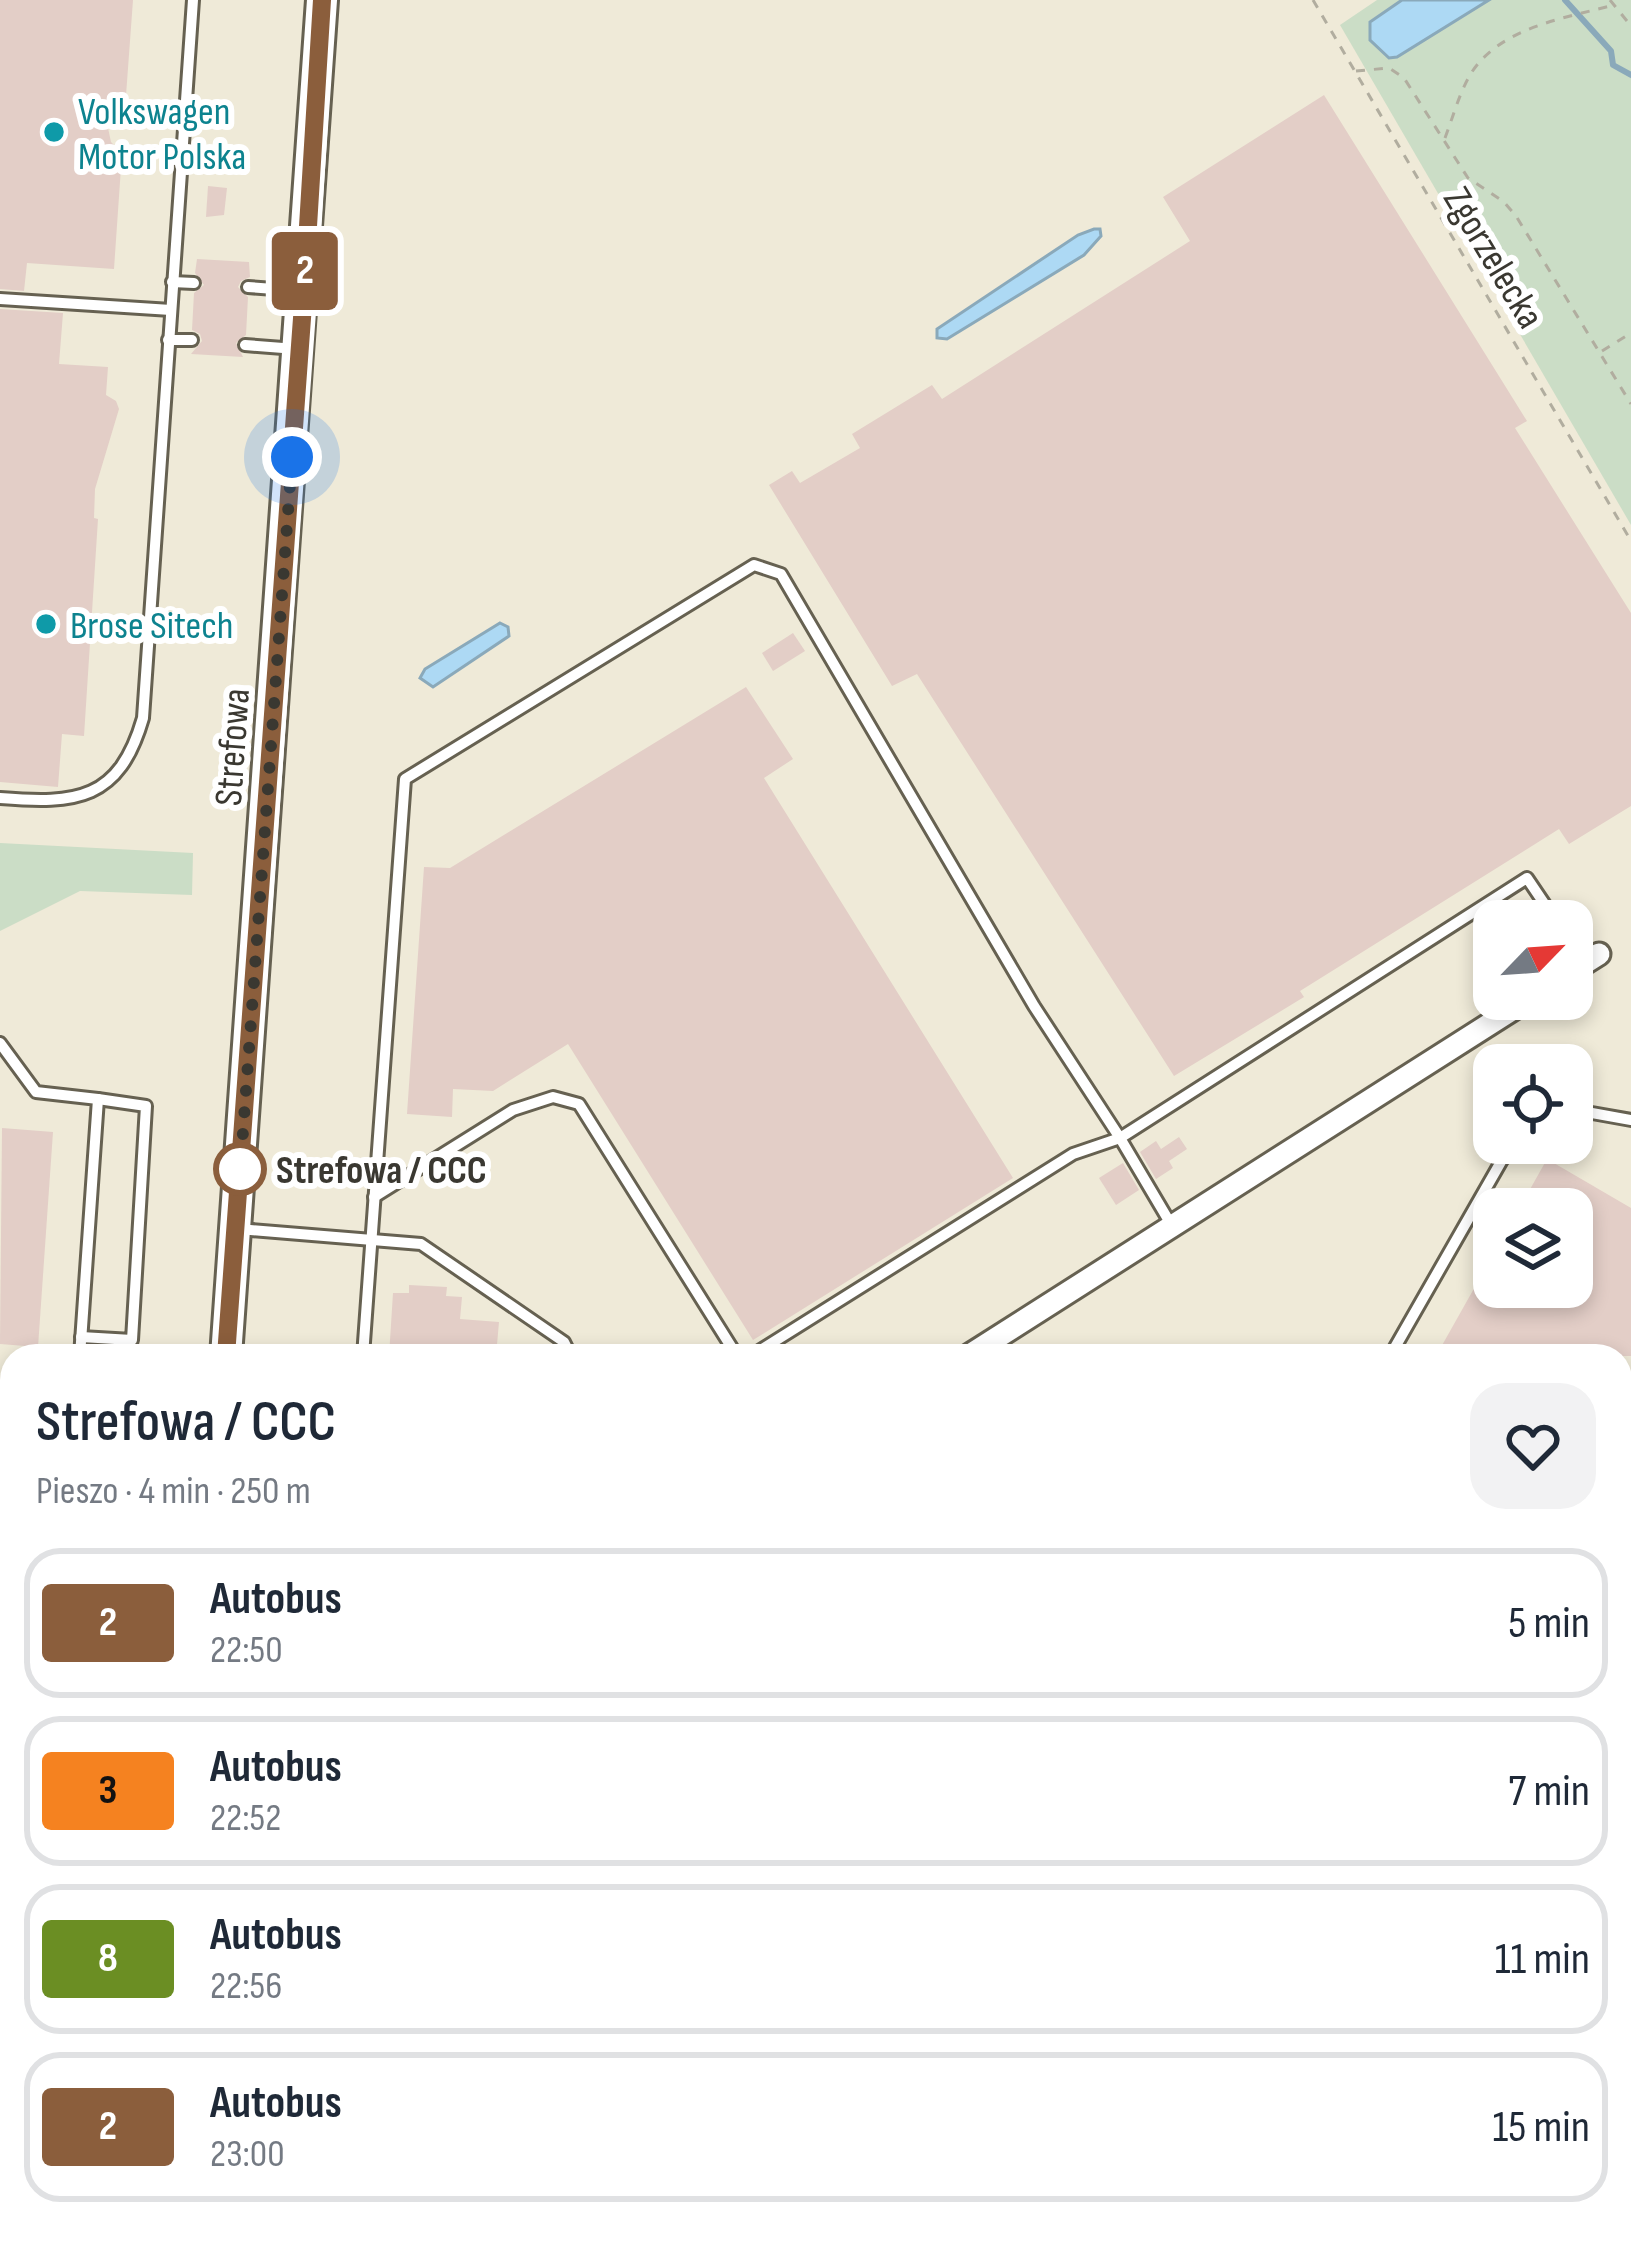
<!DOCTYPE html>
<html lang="pl">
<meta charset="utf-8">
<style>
:root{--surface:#fff;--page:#f2f2f3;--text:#1f2937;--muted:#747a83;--line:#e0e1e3}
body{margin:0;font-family:"Sofia Sans Condensed",sans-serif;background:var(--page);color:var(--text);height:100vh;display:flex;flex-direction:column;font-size:45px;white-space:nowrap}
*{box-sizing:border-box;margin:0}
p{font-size:39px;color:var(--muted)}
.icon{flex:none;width:66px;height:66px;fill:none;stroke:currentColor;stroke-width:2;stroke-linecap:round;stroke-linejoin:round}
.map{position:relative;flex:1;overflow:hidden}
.details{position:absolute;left:0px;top:1344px;width:1632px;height:900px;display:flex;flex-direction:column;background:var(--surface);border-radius:36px 36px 0 0;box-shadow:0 6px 18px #0003}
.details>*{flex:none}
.badge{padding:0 24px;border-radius:9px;font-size:42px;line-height:78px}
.needle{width:78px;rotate:65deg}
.tools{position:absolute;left:1473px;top:900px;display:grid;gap:24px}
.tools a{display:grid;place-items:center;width:120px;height:120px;border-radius:24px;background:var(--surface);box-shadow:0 6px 18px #0003;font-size:60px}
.you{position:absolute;width:60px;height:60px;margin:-30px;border:9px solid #fff;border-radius:50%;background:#1a73e8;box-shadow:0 0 0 18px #1a73e833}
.map>.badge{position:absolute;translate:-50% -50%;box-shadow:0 0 0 6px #fff}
.round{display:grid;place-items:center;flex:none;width:126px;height:126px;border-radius:36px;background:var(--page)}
.summary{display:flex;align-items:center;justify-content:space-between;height:204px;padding:0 36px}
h1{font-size:57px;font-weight:600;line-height:90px}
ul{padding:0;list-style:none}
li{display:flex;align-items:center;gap:36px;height:150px;margin:0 24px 18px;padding:0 12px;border:6px solid var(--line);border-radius:36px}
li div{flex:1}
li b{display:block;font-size:45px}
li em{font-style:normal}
li .badge{min-width:132px;font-weight:700;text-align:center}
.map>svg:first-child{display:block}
</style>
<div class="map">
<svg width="1631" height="2244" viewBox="0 0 1631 2244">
<rect width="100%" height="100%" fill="#efead8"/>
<g fill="#cbddc6">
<path d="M 1377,0 L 1631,0 L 1631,525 L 1340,25 Z"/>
<path d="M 0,843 L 193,853 L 192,895 L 80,891 L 0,931 Z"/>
</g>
<g fill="#add9f4" stroke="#8aa9ba" stroke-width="3">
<path d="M 1402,0 L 1489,0 L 1397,57 L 1389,58 L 1370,40 L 1370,22 Z"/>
<path d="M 1094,229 L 1100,229 L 1101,236 L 1084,255 L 947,339 L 937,338 L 937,329 L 1078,235 Z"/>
<path d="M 500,623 L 508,627 L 509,636 L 433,687 L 420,678 L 425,669 Z"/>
<path d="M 606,2232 L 681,2232 L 684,2244 L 603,2244 Z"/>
<path d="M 729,2232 L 794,2232 L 798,2244 L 724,2244 Z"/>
</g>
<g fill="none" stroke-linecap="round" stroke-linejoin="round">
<g stroke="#8aa9ba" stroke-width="6">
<path d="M 1565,0 L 1611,51 L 1613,65 L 1631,75"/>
<path d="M 1620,2013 L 1631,2020"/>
</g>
</g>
<g fill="#e3cec7">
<path d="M 0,0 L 133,0 L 125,109 L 113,116 L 108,128 L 111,142 L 122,153 L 114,269 L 27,263 L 24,291 L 0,289 Z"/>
<path d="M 1324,95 L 1527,421 L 1515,428 L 1631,613 L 1631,806 L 1569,844 L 1559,829 L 1300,991 L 1304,997 L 1174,1076 L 917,674 L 892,686 L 769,485 L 792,471 L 800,483 L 860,448 L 852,434 L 932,385 L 942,399 L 1190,241 L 1163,197 Z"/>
<path d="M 208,186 L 227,188 L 224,215 L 206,217 Z"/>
<path d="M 197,259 L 249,262 L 250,277 L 241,281 L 238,287 L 248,297 L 246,335 L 236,343 L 243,357 L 191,354 L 202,341 L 200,334 L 192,330 L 194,293 L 204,285 L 195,273 Z"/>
<path d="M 0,309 L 63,313 L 59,364 L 108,367 L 106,395 L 116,401 L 119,409 L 95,489 L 94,518 L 98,519 L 84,736 L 62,734 L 58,787 L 0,782 Z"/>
<path d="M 793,633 L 805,651 L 773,671 L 762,653 Z"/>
<path d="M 746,687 L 793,759 L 764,778 L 1013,1178 L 753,1340 L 568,1044 L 493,1091 L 453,1089 L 452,1117 L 407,1114 L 424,867 L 450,868 Z"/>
<path d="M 2,1128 L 53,1132 L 38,1347 L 0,1344 Z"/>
<path d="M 1179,1137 L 1187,1149 L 1169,1161 L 1173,1168 L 1156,1179 L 1140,1152 L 1156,1141 L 1161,1149 Z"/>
<path d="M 1547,1159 L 1631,1208 L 1631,1356 L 1436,1356 L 1494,1253 L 1494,1287 L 1572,1287 L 1572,1209 L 1519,1209 Z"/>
<path d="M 1123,1163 L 1139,1190 L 1116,1205 L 1099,1178 Z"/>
<path d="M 409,1285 L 447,1287 L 446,1296 L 462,1297 L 460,1319 L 499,1322 L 496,1356 L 389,1356 L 393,1293 L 409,1293 Z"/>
</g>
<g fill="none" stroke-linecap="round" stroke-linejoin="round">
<defs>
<g id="lane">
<path d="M 172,282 L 194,283"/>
<path d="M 248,287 L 301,291"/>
<path d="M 0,299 L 171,310"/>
<path d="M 168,340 L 192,340"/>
<path d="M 245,345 L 296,349"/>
<path d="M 0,798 C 76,804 119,801 143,718 L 193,0"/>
<path d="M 0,1043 L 36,1092 L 98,1099 L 80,1356"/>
<path d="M 1572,1117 L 1592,1113 L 1631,1120"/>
<path d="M 374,1197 L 513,1110 L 553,1097 L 579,1104 L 737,1356"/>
<path d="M 1172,1226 L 1120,1138 L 1527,878 L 1556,921"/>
<path d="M 239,1229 L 421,1244 L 564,1342 L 571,1356"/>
<path d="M 81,1337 L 132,1340 L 146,1106 L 98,1099"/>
<path d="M 363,1356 L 405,779 L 754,565 L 781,574 L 1034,1006 L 1120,1138 L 1073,1154 L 751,1356"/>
<path d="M 1390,1356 L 1502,1160 L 1520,1143"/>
<path d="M 0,1389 L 12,1389"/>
<path d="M 0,1445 L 12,1446"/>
<path d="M 1620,1775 L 1631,1782"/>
<path d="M 0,1826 L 12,1818"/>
<path d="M 487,2244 L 488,2232"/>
<path d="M 1031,2244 L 1031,2232"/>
</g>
<g id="street">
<path d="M 1572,971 L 1599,954"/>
<path d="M 968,1356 L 1529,999"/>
</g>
<g id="secondary">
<path d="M 226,1356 L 322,0"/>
<path d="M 0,1972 L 12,1965"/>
</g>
</defs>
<use href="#lane" stroke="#666151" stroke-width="16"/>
<use href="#street" stroke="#666151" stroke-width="27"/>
<use href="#secondary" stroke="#666151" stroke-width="36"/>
<g stroke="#b1ad9f" stroke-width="3" stroke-dasharray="9 9" stroke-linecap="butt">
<path d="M 1313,0 L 1631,541"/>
<path d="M 1610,0 L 1631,26"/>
<path d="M 1356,71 L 1389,68 L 1404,78 L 1468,178 L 1504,202 L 1516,216 L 1631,404"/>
<path d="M 1445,138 C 1453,117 1459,94 1470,75 C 1499,27 1566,18 1614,5"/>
<path d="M 1602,351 L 1631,333"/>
</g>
<use href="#lane" stroke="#fff" stroke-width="10"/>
<use href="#street" stroke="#fff" stroke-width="21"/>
<use href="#secondary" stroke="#fff" stroke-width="30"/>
</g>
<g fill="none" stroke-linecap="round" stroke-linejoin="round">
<defs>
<path id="line" d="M 226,1356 L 304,291 L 322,0"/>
</defs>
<use href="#line" stroke="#fff" stroke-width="27"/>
<use href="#line" stroke="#8b5e3c" stroke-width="18"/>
<path stroke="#3a3831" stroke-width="12" stroke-dasharray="0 21.6" d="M 240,1169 L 240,1173 L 292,457"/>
</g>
<g fill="#0f9aa8" stroke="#fff" stroke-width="4.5">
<circle cx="54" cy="132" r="12"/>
<circle cx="46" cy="624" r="12"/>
</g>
<circle fill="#fff" stroke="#8b5e3c" stroke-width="6" cx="240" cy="1169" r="24"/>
<g text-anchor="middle" stroke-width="12" stroke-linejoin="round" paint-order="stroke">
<g font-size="39" fill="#0d838f" stroke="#fff" text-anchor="start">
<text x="78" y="124">Volkswagen<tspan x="78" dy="45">Motor Polska</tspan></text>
<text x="70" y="638">Brose Sitech</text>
</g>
<g font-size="39" fill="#3a3831" stroke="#fff">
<text transform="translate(1495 257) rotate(59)" y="14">Zgorzelecka</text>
<text transform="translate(231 747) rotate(-86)" y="14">Strefowa</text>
</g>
<g font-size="39" font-weight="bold" fill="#3a3831" stroke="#fff" text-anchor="start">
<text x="276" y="1183">Strefowa / CCC</text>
</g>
</g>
</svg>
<div class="tools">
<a><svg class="needle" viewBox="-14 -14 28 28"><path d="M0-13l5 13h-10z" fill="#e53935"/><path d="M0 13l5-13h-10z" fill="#747a83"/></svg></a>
<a><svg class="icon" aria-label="locate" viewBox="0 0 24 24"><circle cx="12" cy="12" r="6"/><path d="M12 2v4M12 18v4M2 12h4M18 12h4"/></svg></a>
<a><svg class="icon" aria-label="layers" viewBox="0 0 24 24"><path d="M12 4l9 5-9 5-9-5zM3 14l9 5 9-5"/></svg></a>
</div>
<div class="you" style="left:292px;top:457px"></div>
<b class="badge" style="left:305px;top:271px;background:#8b5e3c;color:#fff">2</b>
<section class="details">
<div class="summary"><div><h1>Strefowa / CCC</h1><p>Pieszo · 4 min · 250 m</p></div><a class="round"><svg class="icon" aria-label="heart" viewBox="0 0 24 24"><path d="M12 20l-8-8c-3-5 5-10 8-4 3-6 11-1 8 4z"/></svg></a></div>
<ul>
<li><span class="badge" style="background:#8b5e3c;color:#fff">2</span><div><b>Autobus</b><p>22:50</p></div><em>5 min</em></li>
<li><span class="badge" style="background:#f58220;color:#111">3</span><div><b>Autobus</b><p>22:52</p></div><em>7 min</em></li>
<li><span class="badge" style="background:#6b8e23;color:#fff">8</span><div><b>Autobus</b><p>22:56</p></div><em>11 min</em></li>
<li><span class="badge" style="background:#8b5e3c;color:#fff">2</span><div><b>Autobus</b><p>23:00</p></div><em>15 min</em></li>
</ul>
</section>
</div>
